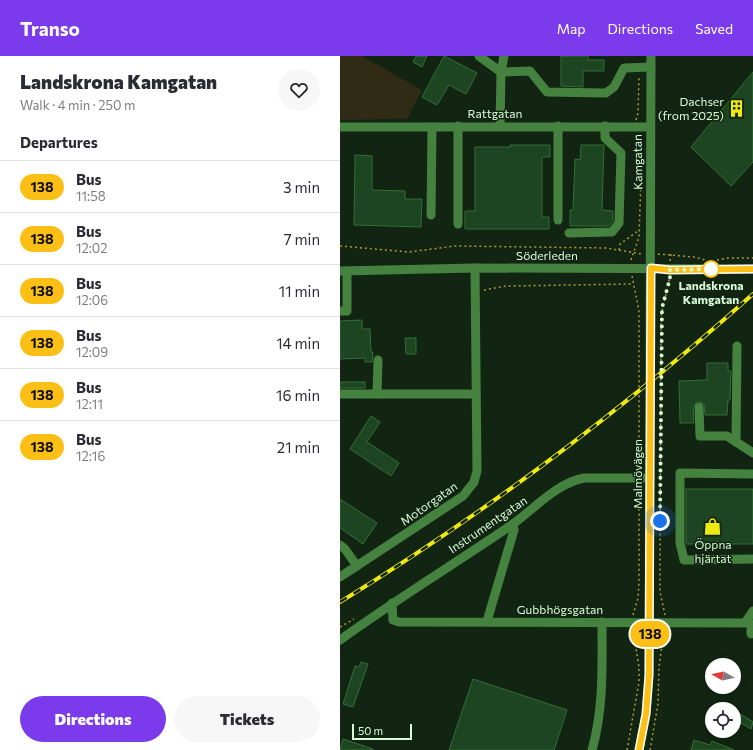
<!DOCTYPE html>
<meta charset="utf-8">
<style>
:root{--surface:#fff;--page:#f7f7f7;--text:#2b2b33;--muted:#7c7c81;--line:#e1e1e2;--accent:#7c3aed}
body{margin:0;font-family:Commissioner,sans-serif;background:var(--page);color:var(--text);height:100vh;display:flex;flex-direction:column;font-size:15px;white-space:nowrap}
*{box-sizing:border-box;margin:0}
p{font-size:13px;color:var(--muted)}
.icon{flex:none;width:22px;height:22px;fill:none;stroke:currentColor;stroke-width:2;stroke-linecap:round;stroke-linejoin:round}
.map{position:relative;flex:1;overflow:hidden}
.drawer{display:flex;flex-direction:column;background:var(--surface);width:340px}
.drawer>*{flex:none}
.badge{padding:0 8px;border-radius:13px;font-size:14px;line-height:26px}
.needle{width:26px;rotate:278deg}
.controls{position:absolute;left:365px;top:602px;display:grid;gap:8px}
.controls a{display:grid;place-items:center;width:36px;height:36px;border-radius:50%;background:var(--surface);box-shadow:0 2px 6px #0003;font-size:20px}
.scale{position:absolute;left:12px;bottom:10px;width:60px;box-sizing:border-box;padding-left:4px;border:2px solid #d8fcd8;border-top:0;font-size:11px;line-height:14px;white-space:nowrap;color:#d8fcd8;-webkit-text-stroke:3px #112512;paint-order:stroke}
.you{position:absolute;width:20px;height:20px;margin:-10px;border:3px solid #fff;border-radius:50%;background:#1a73e8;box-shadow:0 0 0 6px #1a73e833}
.map>.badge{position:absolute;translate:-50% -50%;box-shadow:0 0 0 2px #fff}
h2{padding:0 20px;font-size:15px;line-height:36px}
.round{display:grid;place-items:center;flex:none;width:42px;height:42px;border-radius:21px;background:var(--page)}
.summary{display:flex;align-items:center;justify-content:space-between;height:68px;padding:0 20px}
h1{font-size:19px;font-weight:800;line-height:30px}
.primary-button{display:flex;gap:8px;margin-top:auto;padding:8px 20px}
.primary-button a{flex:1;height:46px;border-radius:24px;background:var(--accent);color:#fff;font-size:16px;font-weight:800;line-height:46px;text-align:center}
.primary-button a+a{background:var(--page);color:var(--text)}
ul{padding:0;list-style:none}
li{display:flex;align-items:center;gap:12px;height:52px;padding:0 20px;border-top:1px solid var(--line)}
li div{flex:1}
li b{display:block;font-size:15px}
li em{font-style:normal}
li .badge{min-width:44px;font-weight:700;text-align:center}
header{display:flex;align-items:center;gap:24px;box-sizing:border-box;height:56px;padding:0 20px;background:var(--accent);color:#fff}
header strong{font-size:19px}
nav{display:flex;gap:22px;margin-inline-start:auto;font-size:14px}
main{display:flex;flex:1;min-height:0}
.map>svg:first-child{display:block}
</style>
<header>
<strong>Transo</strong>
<nav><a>Map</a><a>Directions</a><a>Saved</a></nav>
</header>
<main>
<section class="drawer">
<div class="summary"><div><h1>Landskrona Kamgatan</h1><p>Walk · 4 min · 250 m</p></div><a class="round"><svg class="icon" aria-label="heart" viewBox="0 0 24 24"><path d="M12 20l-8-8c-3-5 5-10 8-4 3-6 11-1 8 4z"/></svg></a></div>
<h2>Departures</h2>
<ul>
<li><span class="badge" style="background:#fbbf15;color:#111">138</span><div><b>Bus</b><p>11:58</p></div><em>3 min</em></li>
<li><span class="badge" style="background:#fbbf15;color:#111">138</span><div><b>Bus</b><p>12:02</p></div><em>7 min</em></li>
<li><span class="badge" style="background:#fbbf15;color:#111">138</span><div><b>Bus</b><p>12:06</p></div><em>11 min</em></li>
<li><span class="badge" style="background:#fbbf15;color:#111">138</span><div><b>Bus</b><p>12:09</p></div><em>14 min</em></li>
<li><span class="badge" style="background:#fbbf15;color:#111">138</span><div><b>Bus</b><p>12:11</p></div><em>16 min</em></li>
<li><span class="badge" style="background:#fbbf15;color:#111">138</span><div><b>Bus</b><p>12:16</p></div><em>21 min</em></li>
</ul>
<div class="primary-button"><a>Directions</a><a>Tickets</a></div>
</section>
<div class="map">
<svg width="413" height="694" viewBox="0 0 413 694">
<rect width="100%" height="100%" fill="#112512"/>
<path fill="#2f2b14" d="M 0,0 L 22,0 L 82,34 L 67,63 L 0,64 Z"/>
<g fill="#1e4521" stroke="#326f36">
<path d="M 76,0 L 87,0 L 82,11 L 73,6 Z"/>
<path d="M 104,0 L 137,17 L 126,38 L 109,29 L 97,49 L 82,41 Z"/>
<path d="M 221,0 L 248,0 L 248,4 L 264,4 L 264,15 L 243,15 L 243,31 L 221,30 Z"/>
<path d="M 413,16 L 413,106 L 391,130 L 351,91 Z"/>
<path d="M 170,89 L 210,89 L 210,101 L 202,101 L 202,161 L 209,161 L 209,173 L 125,173 L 125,155 L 135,155 L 135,91 L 170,91 Z"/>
<path d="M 241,89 L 264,89 L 262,154 L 273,155 L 273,165 L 269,170 L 230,170 L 230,154 L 233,154 L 235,103 L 240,104 Z"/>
<path d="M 15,99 L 32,100 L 32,134 L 65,135 L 65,143 L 82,143 L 81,171 L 14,169 Z"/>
<path d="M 22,264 L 22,273 L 30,273 L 31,296 L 33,296 L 32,306 L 25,306 L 25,302 L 0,303 L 0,265 Z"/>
<path d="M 65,282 L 76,282 L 76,298 L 66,298 Z"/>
<path d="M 367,307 L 388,307 L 388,315 L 391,315 L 390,344 L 388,344 L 387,359 L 365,359 L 364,348 L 358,345 L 353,351 L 354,367 L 340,367 L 339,325 L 367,324 Z"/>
<rect x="0" y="326" width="25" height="6"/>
<path d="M 31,360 L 40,366 L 27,386 L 59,407 L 51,420 L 10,393 Z"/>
<rect x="346" y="433" width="67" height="55"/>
<path d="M 0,443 L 37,467 L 23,488 L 0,472 Z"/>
<path d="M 21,606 L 28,608 L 13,651 L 3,648 L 15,610 L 19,611 Z"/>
<path d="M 133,623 L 227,654 L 214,694 L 109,694 Z"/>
<path d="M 394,654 L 413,666 L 411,673 L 394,663 Z"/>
<path d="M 3,683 L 33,693 L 33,694 L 0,694 Z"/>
<path d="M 354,684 L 370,689 L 372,685 L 394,694 L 351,694 Z"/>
</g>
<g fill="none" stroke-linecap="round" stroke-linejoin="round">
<g stroke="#b09a38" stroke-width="1.5" stroke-dasharray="2 3" stroke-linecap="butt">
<path d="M 296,64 L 298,57 L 299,20"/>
<path d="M 297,79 L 302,88"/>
<path d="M 0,190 L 69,196 L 115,190 L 266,192 L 302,198"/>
<path d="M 279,194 L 280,188 L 298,175"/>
<path d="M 318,198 L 354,201 L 365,204"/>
<path d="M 291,204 L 299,181 L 301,123"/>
<path d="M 377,204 L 388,202 L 413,202"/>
<path d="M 330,205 L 331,198"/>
<path d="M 292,220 L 299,255 L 299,413"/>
<path d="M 144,234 L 166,230 L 293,228"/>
<path d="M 293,559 L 298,542 L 299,527 L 299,429"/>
<path d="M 325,559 L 320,536 L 321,260 L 330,220"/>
<path d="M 0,571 L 14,563"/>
<path d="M 287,694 L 299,626 L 299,611 L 293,574"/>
<path d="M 310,694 L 318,648 L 319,611 L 324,575"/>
</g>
<g stroke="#45813f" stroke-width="9">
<path d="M 139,0 L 161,16 L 190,15 L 207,36 L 266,37 L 274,31 L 284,12 L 311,11"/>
<path d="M 160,70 L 161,16 L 164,0"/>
<path d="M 218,70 L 218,164"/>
<path d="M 0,71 L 310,71"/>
<path d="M 91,159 L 92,71"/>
<path d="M 118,168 L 118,70"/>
<path d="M 229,177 L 272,176 L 279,167 L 281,97 L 265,82 L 265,70"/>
<path d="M 0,215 L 135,212 L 413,213"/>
<path d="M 0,255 L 7,255 L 7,215"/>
<path d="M 0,338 L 136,338"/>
<path d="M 37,338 L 38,304"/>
<path d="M 359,351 L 360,380 L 387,380 L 413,397"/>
<path d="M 396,386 L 397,290"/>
<path d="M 413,418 L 340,417 L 340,487 L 344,504 L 413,503"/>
<path d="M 0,489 L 5,493 L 17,510"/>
<path d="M 0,521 L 123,440 L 134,426 L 137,415 L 135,212"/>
<path d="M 52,547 L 53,564 L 59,566 L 405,567 L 413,555"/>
<path d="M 147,565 L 174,474 L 173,468"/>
<path d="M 411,578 L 411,568"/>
<path d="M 0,584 C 57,543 116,507 173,468 C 195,452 217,427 244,422 L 310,422"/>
<path d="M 252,694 C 264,652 262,609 262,566"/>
<path d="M 299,694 L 306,658 L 309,619 L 311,0"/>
</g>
<defs>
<path id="rail" d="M 0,546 C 147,456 284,353 413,238"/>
</defs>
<use href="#rail" stroke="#efe912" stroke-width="4"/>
<use href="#rail" stroke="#112512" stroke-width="2.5" stroke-dasharray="8" stroke-linecap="butt"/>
</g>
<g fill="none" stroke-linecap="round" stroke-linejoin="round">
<defs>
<path id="line" d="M 299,694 L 306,658 L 309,619 L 311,212 L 330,214 L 413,213"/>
</defs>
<use href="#line" stroke="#fff" stroke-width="9"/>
<use href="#line" stroke="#fbbf15" stroke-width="6"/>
<path stroke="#d8fcd8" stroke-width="4" stroke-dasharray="0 7.2" d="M 320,465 L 322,252 L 330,222 L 330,214 L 371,213"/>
</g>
<defs>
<symbol id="building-bare" viewBox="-9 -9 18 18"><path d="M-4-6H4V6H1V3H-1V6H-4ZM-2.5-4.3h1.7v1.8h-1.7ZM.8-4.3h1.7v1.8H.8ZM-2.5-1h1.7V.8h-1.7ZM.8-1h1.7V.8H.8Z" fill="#efe912" stroke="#112512" stroke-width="2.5" paint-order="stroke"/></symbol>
<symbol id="shop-bare" viewBox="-9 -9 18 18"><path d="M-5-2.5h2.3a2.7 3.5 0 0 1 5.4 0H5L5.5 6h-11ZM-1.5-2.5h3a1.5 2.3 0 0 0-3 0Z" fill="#efe912" stroke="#112512" stroke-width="2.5" paint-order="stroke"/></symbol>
</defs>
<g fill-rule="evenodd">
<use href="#building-bare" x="384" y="40" width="25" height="25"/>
<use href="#shop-bare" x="360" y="458" width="25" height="25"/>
</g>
<circle fill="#fff" stroke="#fbbf15" stroke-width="2" cx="371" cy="213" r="8"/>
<g text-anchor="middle" stroke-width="3" stroke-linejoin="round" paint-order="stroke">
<g font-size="12" fill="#d8fcd8" stroke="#112512" text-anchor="end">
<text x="384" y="50">Dachser<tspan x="384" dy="14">(from 2025)</tspan></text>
<text x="373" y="493" text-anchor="middle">Öppna<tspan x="373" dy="14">hjärtat</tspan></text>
</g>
<g font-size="12" fill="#d8fcd8" stroke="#112512">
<text x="155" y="62">Rattgatan</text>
<text transform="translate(298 106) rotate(-91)" y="4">Kamgatan</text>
<text x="207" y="204">Söderleden</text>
<text transform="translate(298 418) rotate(-90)" y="4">Malmövägen</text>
<text transform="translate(89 448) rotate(-35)" y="4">Motorgatan</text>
<text transform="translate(148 469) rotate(-34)" y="4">Instrumentgatan</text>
<text x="220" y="558">Gubbhögsgatan</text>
</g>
<g font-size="12" font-weight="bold" fill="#d8fcd8" stroke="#112512">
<text x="371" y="234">Landskrona<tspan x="371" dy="14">Kamgatan</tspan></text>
</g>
</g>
</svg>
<div class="controls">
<a><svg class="needle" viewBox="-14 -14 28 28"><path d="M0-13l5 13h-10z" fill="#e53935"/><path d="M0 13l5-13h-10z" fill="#7c7c81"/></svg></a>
<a><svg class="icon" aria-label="locate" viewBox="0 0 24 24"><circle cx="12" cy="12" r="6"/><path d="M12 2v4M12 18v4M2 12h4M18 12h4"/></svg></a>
</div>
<div class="scale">50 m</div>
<div class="you" style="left:320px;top:465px"></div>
<b class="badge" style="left:310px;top:578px;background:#fbbf15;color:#111">138</b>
</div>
</main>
